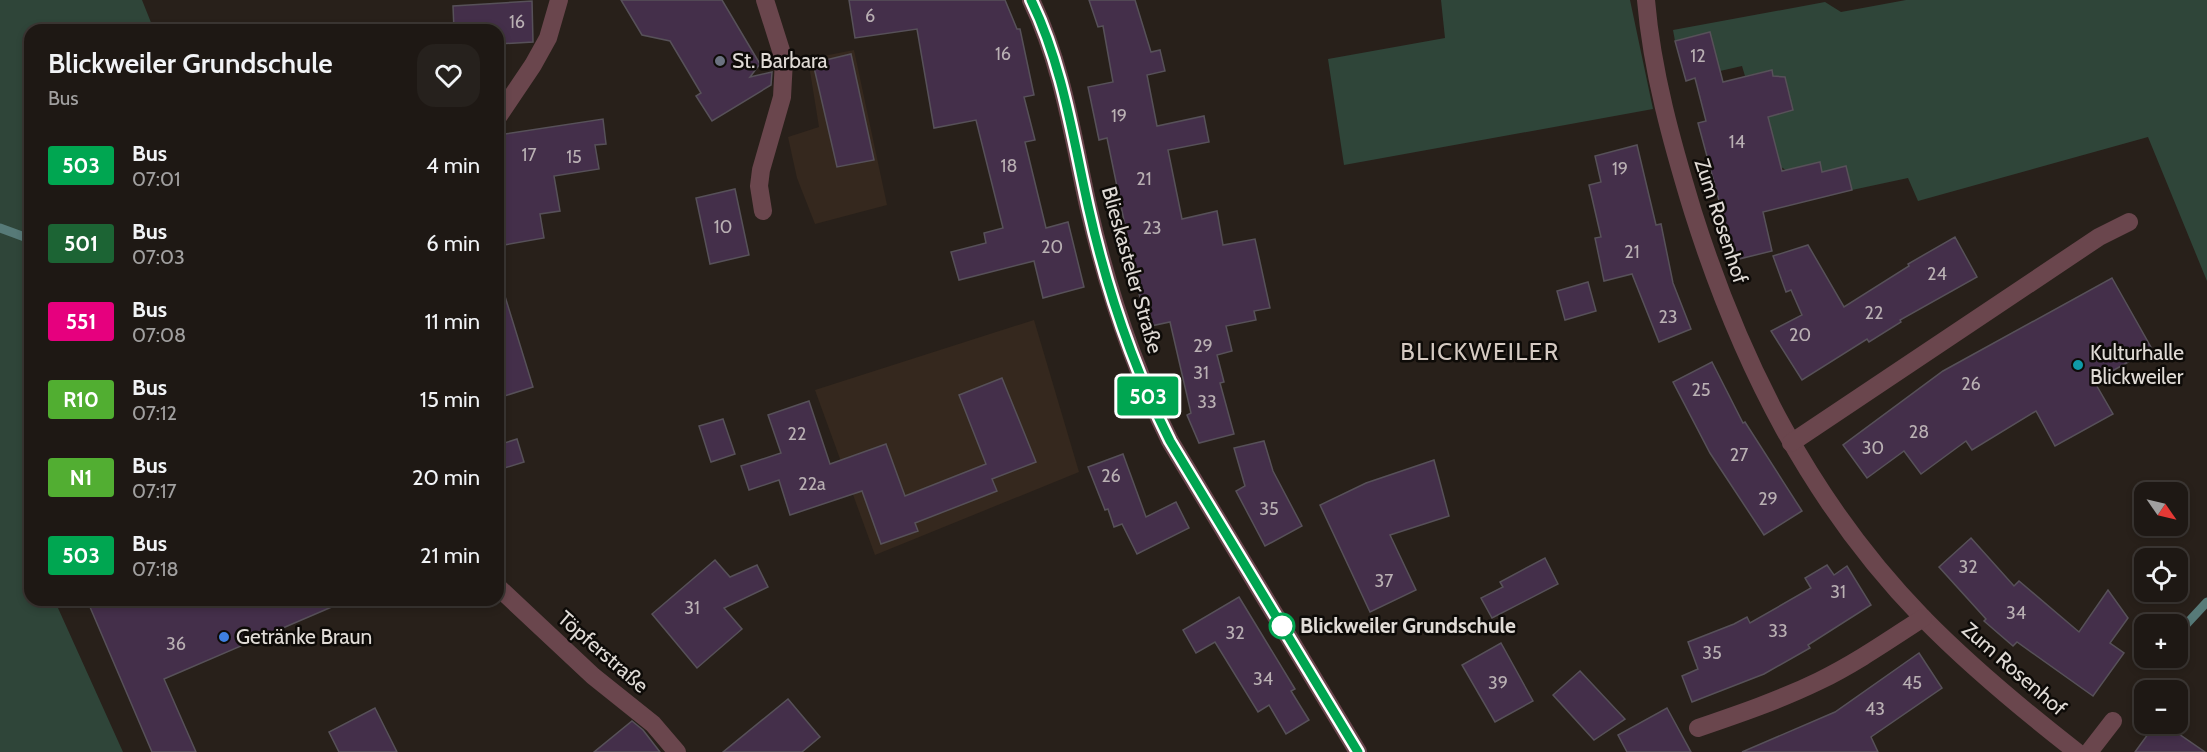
<!DOCTYPE html>
<meta charset="utf-8">
<style>
:root{--surface:#1e1814;--page:#26211d;--text:#f1f3f6;--muted:#a1a0a0;--line:#3c3734}
body{margin:0;font-family:Cabin,sans-serif;background:var(--page);color:var(--text);height:100vh;display:flex;flex-direction:column;font-size:22px;white-space:nowrap}
*{box-sizing:border-box;margin:0}
p{font-size:20px;color:var(--muted)}
.icon{flex:none;width:33px;height:33px;fill:none;stroke:currentColor;stroke-width:2;stroke-linecap:round;stroke-linejoin:round}
.map{position:relative;flex:1;overflow:hidden}
.panel{position:absolute;left:24px;top:24px;width:480px;height:582px;display:flex;flex-direction:column;background:var(--surface);border-radius:18px;box-shadow:0 3px 9px #0003,0 0 0 2px var(--line)}
.panel>*{flex:none}
.badge{padding:0 12px;border-radius:4px;font-size:21px;line-height:39px}
.needle{width:39px;rotate:124deg}
.tools{position:absolute;left:2134px;top:482px;display:grid;gap:12px}
.tools a{display:grid;place-items:center;width:54px;height:54px;border-radius:12px;background:var(--surface);box-shadow:0 3px 9px #0003,0 0 0 2px var(--line);font-size:30px}
.map>.badge{position:absolute;translate:-50% -50%;box-shadow:0 0 0 3px #fff}
.round{display:grid;place-items:center;flex:none;width:63px;height:63px;border-radius:18px;background:var(--page)}
.overview{display:flex;align-items:center;justify-content:space-between;height:102px;padding:0 24px}
h1{font-size:28px;font-weight:600;line-height:45px}
ul{padding:0;list-style:none}
li{display:flex;align-items:center;gap:18px;height:78px;padding:0 24px}
li div{flex:1}
li b{display:block;font-size:22px}
li em{font-style:normal}
li .badge{min-width:66px;font-weight:700;text-align:center}
.map>svg:first-child{display:block}
</style>
<div class="map">
<svg width="2207" height="752" viewBox="0 0 2207 752">
<rect width="100%" height="100%" fill="#28201a"/>
<g fill="#35281e">
<path d="M 854,50 L 887,205 L 815,224 L 797,178 L 788,137 L 819,127 L 808,59 Z"/>
<path d="M 1034,320 L 1079,472 L 875,555 L 815,390 Z"/>
</g>
<g fill="#2f4539">
<path d="M 0,0 L 142,0 L 154,30 L 30,30 L 30,600 L 57,600 L 58,608 L 123,752 L 0,752 Z"/>
<path d="M 1441,0 L 1630,0 L 1653,109 L 1344,165 L 1328,59 L 1445,38 Z"/>
<path d="M 1906,0 L 2207,0 L 2207,281 L 2148,137 L 1918,201 L 1908,178 L 1852,190 L 1846,166 L 1822,172 L 1819,162 L 1786,170 L 1781,167 L 1776,148 L 1772,149 L 1738,112 L 1783,113 L 1793,110 L 1786,80 L 1775,83 L 1771,70 L 1745,76 L 1742,66 L 1720,71 L 1710,32 L 1675,41 L 1673,30 L 1825,2 L 1841,12 Z"/>
</g>
<g fill="none" stroke-linecap="round" stroke-linejoin="round">
<g stroke="#577a78" stroke-width="9">
<path d="M 0,228 L 30,239"/>
<path d="M 2180,631 L 2207,602"/>
</g>
</g>
<g fill="#442f4a" stroke="#575159" stroke-width="1.5">
<path d="M 621,0 L 722,0 L 760,64 L 750,77 L 772,72 L 771,85 L 712,121 L 696,96 L 701,93 L 670,41 L 642,35 Z"/>
<path d="M 849,0 L 1005,0 L 1017,29 L 1020,29 L 1034,95 L 1024,97 L 1035,140 L 1025,142 L 1046,228 L 1068,222 L 1084,287 L 1043,298 L 1034,261 L 959,280 L 951,252 L 986,243 L 984,233 L 1003,228 L 976,120 L 934,128 L 917,29 L 855,38 Z"/>
<path d="M 1089,0 L 1135,0 L 1151,52 L 1160,50 L 1165,71 L 1147,75 L 1157,126 L 1204,116 L 1209,142 L 1168,150 L 1182,219 L 1217,211 L 1223,245 L 1255,239 L 1270,308 L 1254,311 L 1256,320 L 1226,326 L 1232,351 L 1217,355 L 1224,382 L 1220,383 L 1234,434 L 1199,443 L 1187,415 L 1191,413 L 1170,322 L 1146,327 L 1107,138 L 1099,140 L 1088,87 L 1113,82 L 1103,26 L 1098,27 Z"/>
<path d="M 532,1 L 533,42 L 498,44 L 498,30 L 454,30 L 453,6 Z"/>
<path d="M 1710,32 L 1723,82 L 1772,70 L 1773,76 L 1785,77 L 1793,110 L 1768,117 L 1782,171 L 1820,162 L 1822,172 L 1846,166 L 1852,190 L 1763,212 L 1772,251 L 1735,260 L 1698,123 L 1706,121 L 1695,78 L 1686,81 L 1675,41 Z"/>
<path d="M 851,54 L 874,160 L 837,167 L 813,63 Z"/>
<path d="M 603,119 L 606,144 L 595,145 L 599,169 L 554,176 L 560,211 L 540,214 L 544,238 L 498,246 L 498,135 Z"/>
<path d="M 1637,145 L 1656,225 L 1661,224 L 1673,283 L 1691,329 L 1659,342 L 1632,274 L 1604,281 L 1595,238 L 1601,237 L 1589,185 L 1601,182 L 1595,156 Z"/>
<path d="M 735,189 L 749,255 L 710,264 L 696,198 Z"/>
<path d="M 1955,237 L 1977,277 L 1900,320 L 1901,322 L 1869,342 L 1867,339 L 1802,380 L 1771,331 L 1802,315 L 1791,290 L 1786,292 L 1773,256 L 1808,245 L 1844,307 L 1909,266 L 1908,264 Z"/>
<path d="M 2112,278 L 2152,349 L 2094,381 L 2113,414 L 2055,446 L 2036,411 L 1972,450 L 1966,441 L 1921,474 L 1904,451 L 1867,478 L 1843,445 L 1943,371 Z"/>
<path d="M 1588,282 L 1596,311 L 1565,320 L 1557,291 Z"/>
<path d="M 498,293 L 504,293 L 533,387 L 498,398 Z"/>
<path d="M 1712,362 L 1743,423 L 1745,422 L 1802,511 L 1764,535 L 1710,453 L 1673,382 Z"/>
<path d="M 1002,378 L 1036,462 L 992,479 L 997,491 L 915,523 L 918,531 L 881,544 L 862,491 L 790,515 L 779,480 L 749,490 L 741,466 L 781,453 L 768,415 L 809,401 L 830,464 L 886,444 L 905,496 L 986,464 L 959,395 Z"/>
<path d="M 723,419 L 735,454 L 711,462 L 699,426 Z"/>
<path d="M 517,439 L 524,462 L 498,470 L 498,445 Z"/>
<path d="M 1264,441 L 1273,471 L 1302,526 L 1265,546 L 1236,491 L 1245,486 L 1234,448 Z"/>
<path d="M 1123,454 L 1146,517 L 1176,502 L 1189,528 L 1137,554 L 1122,524 L 1114,527 L 1108,509 L 1105,510 L 1088,467 Z"/>
<path d="M 1434,460 L 1449,516 L 1390,535 L 1416,590 L 1370,612 L 1320,505 L 1366,483 Z"/>
<path d="M 1971,538 L 2014,586 L 2019,581 L 2079,632 L 2108,590 L 2128,618 L 2110,643 L 2124,653 L 2093,696 L 2017,642 L 2013,646 L 1984,621 L 1986,619 L 1939,567 Z"/>
<path d="M 1545,558 L 1558,584 L 1492,618 L 1481,598 L 1503,587 L 1500,582 Z"/>
<path d="M 715,560 L 730,577 L 757,565 L 768,587 L 724,608 L 742,629 L 697,668 L 652,614 Z"/>
<path d="M 1827,565 L 1834,575 L 1847,566 L 1871,605 L 1808,645 L 1810,648 L 1764,674 L 1692,702 L 1682,676 L 1698,669 L 1688,642 L 1734,624 L 1747,617 L 1750,623 L 1811,588 L 1805,578 Z"/>
<path d="M 1239,597 L 1295,689 L 1291,691 L 1309,720 L 1286,734 L 1269,705 L 1258,712 L 1215,642 L 1196,653 L 1183,630 Z"/>
<path d="M 87,600 L 348,600 L 164,679 L 196,752 L 152,752 Z"/>
<path d="M 1501,643 L 1533,701 L 1495,722 L 1462,665 Z"/>
<path d="M 1919,653 L 1942,688 L 1871,737 L 1878,752 L 1742,752 L 1835,712 Z"/>
<path d="M 1580,671 L 1625,719 L 1594,740 L 1553,695 Z"/>
<path d="M 788,699 L 820,737 L 802,752 L 723,752 Z"/>
<path d="M 375,708 L 397,752 L 339,752 L 329,732 Z"/>
<path d="M 1667,708 L 1691,752 L 1627,752 L 1618,735 Z"/>
<path d="M 632,721 L 643,730 L 660,752 L 594,752 Z"/>
<path d="M 2156,723 L 2163,723 L 2205,752 L 2135,752 Z"/>
</g>
<g fill="none" stroke-linecap="round" stroke-linejoin="round">
<g stroke="#6a464d" stroke-width="18">
<path d="M 1031,0 C 1063,66 1073,139 1089,210 C 1108,291 1133,366 1170,441 L 1358,752"/>
<path d="M 1646,0 C 1652,72 1672,143 1693,212 C 1741,364 1811,503 1923,618 C 1971,667 2023,710 2077,752"/>
<path d="M 498,117 L 533,65 L 548,38 L 559,0"/>
<path d="M 763,211 L 759,186 L 761,170 L 782,97 L 784,60 L 765,0"/>
<path d="M 1791,443 L 2099,237 L 2129,222"/>
<path d="M 498,587 L 593,676 L 653,724 L 677,752"/>
<path d="M 1698,728 C 1739,714 1780,700 1819,681 C 1856,663 1889,640 1923,618"/>
<path d="M 2089,752 L 2113,721"/>
</g>
</g>
<g fill="none" stroke-linecap="round" stroke-linejoin="round">
<defs>
<path id="line" d="M 1031,0 C 1063,66 1073,139 1089,210 C 1107,290 1133,367 1170,441 L 1358,752"/>
</defs>
<use href="#line" stroke="#fff" stroke-width="14"/>
<use href="#line" stroke="#00a651" stroke-width="9"/>
</g>
<circle fill="#6b7280" stroke="#0e0b08" stroke-width="2" cx="720" cy="61" r="6"/>
<circle fill="#0f9aa8" stroke="#0e0b08" stroke-width="2" cx="2078" cy="365" r="6"/>
<circle fill="#fff" stroke="#00a651" stroke-width="3" cx="1282" cy="626" r="12"/>
<circle fill="#3f7fe0" stroke="#0e0b08" stroke-width="2" cx="224" cy="637" r="6"/>
<g text-anchor="middle" stroke-width="5" stroke-linejoin="round" paint-order="stroke">
<g font-size="18" fill="#b9b0b3">
<text x="870" y="22">6</text>
<text x="517" y="28">16</text>
<text x="1003" y="60">16</text>
<text x="1698" y="62">12</text>
<text x="1119" y="122">19</text>
<text x="1737" y="148">14</text>
<text x="529" y="161">17</text>
<text x="574" y="163">15</text>
<text x="1009" y="172">18</text>
<text x="1620" y="175">19</text>
<text x="1144" y="185">21</text>
<text x="723" y="233">10</text>
<text x="1152" y="234">23</text>
<text x="1052" y="253">20</text>
<text x="1632" y="258">21</text>
<text x="1937" y="280">24</text>
<text x="1874" y="319">22</text>
<text x="1668" y="323">23</text>
<text x="1800" y="341">20</text>
<text x="1203" y="352">29</text>
<text x="1201" y="379">31</text>
<text x="1971" y="390">26</text>
<text x="1701" y="396">25</text>
<text x="1207" y="408">33</text>
<text x="1919" y="438">28</text>
<text x="797" y="440">22</text>
<text x="1873" y="454">30</text>
<text x="1739" y="461">27</text>
<text x="1111" y="482">26</text>
<text x="812" y="490">22a</text>
<text x="1768" y="505">29</text>
<text x="1269" y="515">35</text>
<text x="1968" y="573">32</text>
<text x="1384" y="587">37</text>
<text x="1838" y="598">31</text>
<text x="692" y="614">31</text>
<text x="2016" y="619">34</text>
<text x="1778" y="637">33</text>
<text x="1235" y="639">32</text>
<text x="176" y="650">36</text>
<text x="1712" y="659">35</text>
<text x="1263" y="685">34</text>
<text x="1498" y="689">39</text>
<text x="1912" y="689">45</text>
<text x="1875" y="715">43</text>
</g>
<g font-size="21" fill="#e0dbd6" stroke="#0e0b08" text-anchor="start">
<text x="732" y="68">St. Barbara</text>
<text x="2090" y="360">Kulturhalle<tspan x="2090" dy="24">Blickweiler</tspan></text>
<text x="236" y="644">Getränke Braun</text>
</g>
<g font-size="21" fill="#e0dbd6" stroke="#0e0b08">
<text transform="translate(1721 221) rotate(72)" y="7">Zum Rosenhof</text>
<text transform="translate(1132 270) rotate(74)" y="7">Blieskasteler Straße</text>
<text transform="translate(603 652) rotate(41)" y="7">Töpferstraße</text>
<text transform="translate(2014 669) rotate(41)" y="7">Zum Rosenhof</text>
</g>
<g font-size="21" font-weight="bold" fill="#e0dbd6" stroke="#0e0b08" text-anchor="start">
<text x="1300" y="633">Blickweiler Grundschule</text>
</g>
<g font-size="24" letter-spacing="1.5" fill="#d5cac2" stroke="#0e0b08">
<text x="1480" y="360">BLICKWEILER</text>
</g>
</g>
</svg>
<div class="tools">
<a><svg class="needle" viewBox="-14 -14 28 28"><path d="M0-13l5 13h-10z" fill="#e53935"/><path d="M0 13l5-13h-10z" fill="#a1a0a0"/></svg></a>
<a><svg class="icon" aria-label="locate" viewBox="0 0 24 24"><circle cx="12" cy="12" r="6"/><path d="M12 2v4M12 18v4M2 12h4M18 12h4"/></svg></a>
<a>+</a>
<a>−</a>
</div>
<b class="badge" style="left:1148px;top:396px;background:#00a651;color:#fff">503</b>
<section class="panel">
<div class="overview"><div><h1>Blickweiler Grundschule</h1><p>Bus</p></div><a class="round"><svg class="icon" aria-label="heart" viewBox="0 0 24 24"><path d="M12 20l-8-8c-3-5 5-10 8-4 3-6 11-1 8 4z"/></svg></a></div>
<ul>
<li><span class="badge" style="background:#00a651;color:#fff">503</span><div><b>Bus</b><p>07:01</p></div><em>4 min</em></li>
<li><span class="badge" style="background:#1c6434;color:#fff">501</span><div><b>Bus</b><p>07:03</p></div><em>6 min</em></li>
<li><span class="badge" style="background:#e6007e;color:#fff">551</span><div><b>Bus</b><p>07:08</p></div><em>11 min</em></li>
<li><span class="badge" style="background:#51ae31;color:#fff">R10</span><div><b>Bus</b><p>07:12</p></div><em>15 min</em></li>
<li><span class="badge" style="background:#52ae32;color:#fff">N1</span><div><b>Bus</b><p>07:17</p></div><em>20 min</em></li>
<li><span class="badge" style="background:#00a651;color:#fff">503</span><div><b>Bus</b><p>07:18</p></div><em>21 min</em></li>
</ul>
</section>
</div>
